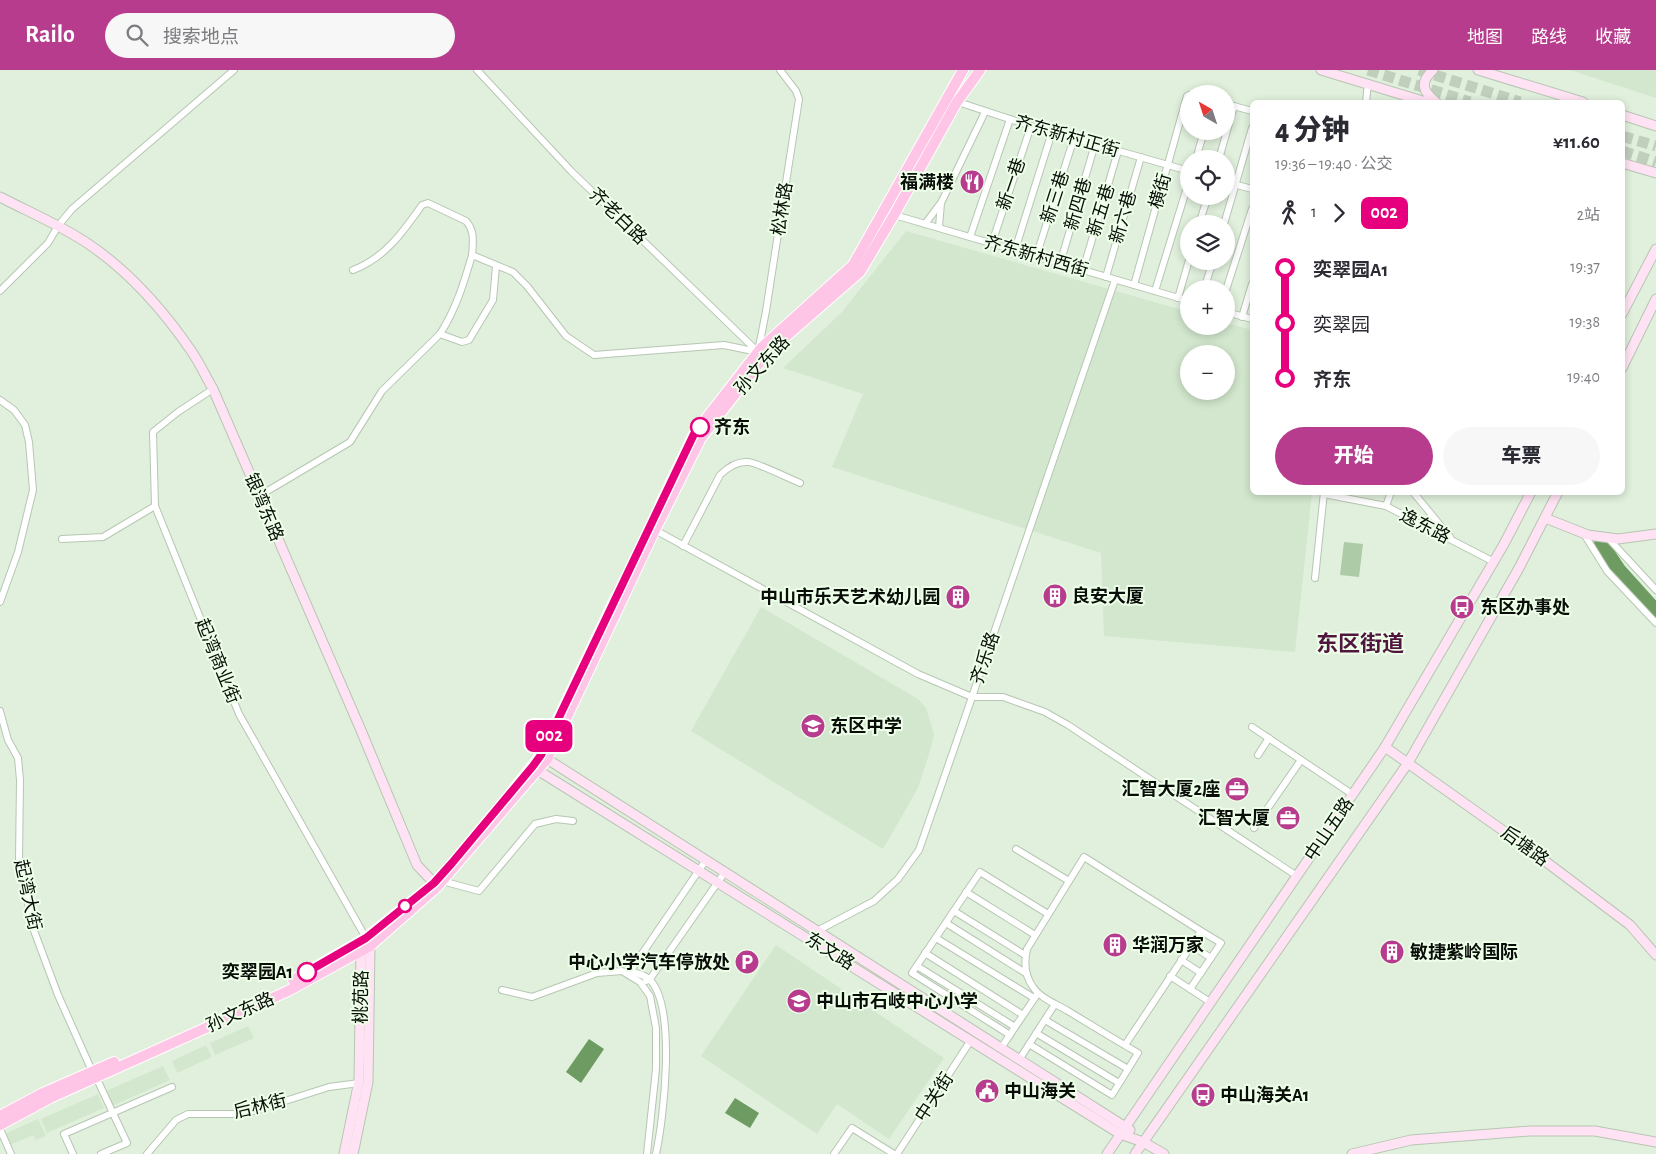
<!DOCTYPE html>
<html lang="zh">
<meta charset="utf-8">
<style>
:root{--surface:#fff;--page:#f7f7f7;--text:#2b2b33;--muted:#7c7c81;--accent:#b73c8d}
body{margin:0;font-family:"Alegreya Sans","Noto Sans SC",sans-serif;background:var(--page);color:var(--text);height:100vh;display:flex;flex-direction:column;font-size:19px;white-space:nowrap}
*{box-sizing:border-box;margin:0}
p{font-size:16px;color:var(--muted)}
.icon{flex:none;width:28px;height:28px;fill:none;stroke:currentColor;stroke-width:2;stroke-linecap:round;stroke-linejoin:round}
.map{position:relative;flex:1;overflow:hidden}
.side{position:absolute;left:1250px;top:30px;width:375px;height:395px;display:flex;flex-direction:column;background:var(--surface);border-radius:8px;box-shadow:0 2px 8px #0003}
.side>*{flex:none}
.badge{padding:0 10px;border-radius:8px;font-size:18px;line-height:32px}
.needle{width:32px;rotate:321deg}
.fabs{position:absolute;left:1180px;top:15px;display:grid;gap:10px}
.fabs a{display:grid;place-items:center;width:55px;height:55px;border-radius:50%;background:var(--surface);box-shadow:0 2px 8px #0003;font-size:25px}
.map>.badge{position:absolute;translate:-50% -50%;box-shadow:0 0 0 2px #fff}
.legs{display:flex;align-items:center;gap:8px;height:55px;padding:0 25px;font-size:16px}
.legs p{margin-inline-start:auto}
.head{display:flex;align-items:center;justify-content:space-between;height:85px;padding:0 25px}
h1{font-size:28px;font-weight:800;line-height:38px}
.button{display:flex;gap:10px;margin-top:auto;padding:10px 25px}
.button a{flex:1;height:58px;border-radius:30px;background:var(--accent);color:#fff;font-size:20px;font-weight:800;line-height:58px;text-align:center}
.button a+a{background:var(--page);color:var(--text)}
ul{padding:0 25px;list-style:none}
li{display:flex;align-items:center;gap:18px;height:55px;font-size:19px}
li i{display:grid;place-items:center;width:8px;height:100%;margin:0 6px;background:currentColor}
li i::after{content:'';width:12px;height:12px;margin:-6px;border:4px solid;border-radius:50%;background:var(--surface)}
li p{margin-inline-start:auto}
li:first-child i{background:linear-gradient(#0000 50%,currentColor 0)}
li:last-child i{background:linear-gradient(currentColor 50%,#0000 0)}
header{display:flex;align-items:center;gap:30px;box-sizing:border-box;height:70px;padding:0 25px;background:var(--accent);color:#fff}
header strong{font-size:24px}
nav{display:flex;gap:28px;margin-inline-start:auto;font-size:18px}
.search{width:350px;height:45px;background:var(--page);display:flex;align-items:center;gap:12px;box-sizing:border-box;padding:0 18px;border-radius:28px;color:var(--muted);font-size:19px}
.map>svg:first-child{display:block}
</style>
<header>
<strong>Railo</strong>
<div class="search"><svg class="icon" aria-label="search" viewBox="0 0 24 24"><circle cx="10" cy="10" r="6"/><path d="M15 15l6 6"/></svg>搜索地点</div>
<nav><a>地图</a><a>路线</a><a>收藏</a></nav>
</header>
<div class="map">
<svg width="1656" height="1084" viewBox="0 0 1656 1084">
<rect width="100%" height="100%" fill="#e0f0dc"/>
<g fill="#d2e7cd" fill-rule="evenodd">
<path d="M 1570,0 L 1656,0 L 1656,28 Z"/>
<path d="M 906,161 L 1189,242 L 1189,256 L 1226,256 L 1226,253 L 1252,260 L 1252,422 L 1312,423 L 1295,582 L 1104,566 L 1101,483 L 832,397 L 863,324 L 783,298 L 842,242 ZM 1189,284 L 1226,284 L 1226,321 L 1189,321 Z"/>
<path d="M 761,537 L 918,629 L 926,638 L 934,664 L 930,681 L 918,718 L 883,779 L 691,661 Z"/>
<path d="M 776,875 L 944,988 L 889,1069 L 837,1034 L 817,1064 L 701,986 Z"/>
<path d="M 248,956 L 254,968 L 215,985 L 210,973 Z"/>
<path d="M 206,975 L 212,987 L 177,1003 L 172,991 Z"/>
<path d="M 163,996 L 170,1010 L 112,1036 L 106,1021 Z"/>
<path d="M 98,1024 L 104,1038 L 47,1063 L 41,1049 Z"/>
<path d="M 38,1049 L 46,1066 L 36,1070 L 33,1065 L 10,1075 L 5,1064 Z"/>
</g>
<path fill="#aecba7" d="M 1344,472 L 1363,474 L 1359,507 L 1340,505 Z"/>
<g fill="#6d9b62">
<path d="M 589,969 L 604,979 L 581,1013 L 566,1002 Z"/>
<path d="M 735,1028 L 759,1043 L 750,1058 L 725,1043 Z"/>
</g>
<g fill="none" stroke-linecap="round" stroke-linejoin="round">
<path stroke="#6d9b62" stroke-width="14" d="M 1601,473 L 1619,500 L 1656,541"/>
<g stroke="#c0cebc" stroke-width="11" stroke-dasharray="11 5.5" stroke-linecap="butt">
<path d="M 1368,0 L 1470,32"/>
<path d="M 1419,0 L 1520,32"/>
<path d="M 1622,66 L 1656,76"/>
<path d="M 1622,81 L 1656,92"/>
</g>
<defs>
<g id="street">
<path d="M 477,0 L 572,102 L 757,281"/>
<path d="M 955,31 L 1031,56 L 1189,101"/>
<path d="M 1366,32 L 1368,13"/>
<path d="M 1226,34 L 1252,41"/>
<path d="M 1196,89 L 1204,61"/>
<path d="M 1219,89 L 1234,36"/>
<path d="M 1226,112 L 1252,119"/>
<path d="M 891,144 L 1189,231"/>
<path d="M 925,154 L 940,134"/>
<path d="M 1199,154 L 1208,126"/>
<path d="M 1224,154 L 1252,58"/>
<path d="M 939,157 L 941,133 L 985,42"/>
<path d="M 970,167 L 1010,49"/>
<path d="M 992,173 L 1031,56"/>
<path d="M 1015,180 L 1052,62"/>
<path d="M 1036,187 L 1074,68"/>
<path d="M 1060,194 L 1095,74"/>
<path d="M 353,200 C 385,188 403,162 422,135 L 428,133 L 466,151 C 475,161 473,172 472,185 L 513,202 L 527,216 L 566,266 L 594,285 L 724,275 L 758,282 L 766,241 L 799,29 L 796,21 L 780,0"/>
<path d="M 1083,200 L 1118,81"/>
<path d="M 1106,207 L 1141,87"/>
<path d="M 1134,215 L 1187,26 L 1189,25"/>
<path d="M 1204,219 L 1213,191"/>
<path d="M 1226,220 L 1252,139"/>
<path d="M 0,221 L 48,173 L 58,156 L 72,139 L 234,0"/>
<path d="M 1155,221 L 1189,111"/>
<path d="M 1178,228 L 1189,190"/>
<path d="M 1226,242 L 1252,249"/>
<path d="M 1242,247 L 1252,214"/>
<path d="M 440,264 L 462,272 L 469,270 L 493,230 L 496,196"/>
<path d="M 213,319 L 178,342 L 153,362 L 155,436 L 239,644 L 366,868"/>
<path d="M 0,330 L 14,340 L 25,355 L 29,372 L 33,420 L 18,482 L 0,532"/>
<path d="M 1413,422 L 1450,467"/>
<path d="M 1324,424 L 1386,436 L 1494,492"/>
<path d="M 259,426 L 350,372 L 382,321 L 440,264 C 456,239 464,213 472,185"/>
<path d="M 1386,436 L 1391,422"/>
<path d="M 655,460 L 918,604 L 972,627 L 1115,210"/>
<path d="M 1584,464 L 1607,501 L 1656,553"/>
<path d="M 1608,468 L 1656,520"/>
<path d="M 62,469 L 103,467 L 155,436"/>
<path d="M 683,476 L 720,405 C 728,397 737,391 748,392 C 756,392 790,409 800,413"/>
<path d="M 1315,508 L 1324,422"/>
<path d="M 0,641 L 8,670 L 18,688 L 20,710 L 19,790 L 33,858 L 58,925 L 92,1001"/>
<path d="M 1252,657 L 1352,724"/>
<path d="M 1258,685 L 1269,668"/>
<path d="M 1254,758 L 1301,690"/>
<path d="M 1016,779 L 1069,811"/>
<path d="M 442,811 L 479,821 L 535,754 L 556,749 L 573,751"/>
<path d="M 966,822 L 1035,865"/>
<path d="M 954,841 L 1025,885"/>
<path d="M 946,853 L 1027,904"/>
<path d="M 817,861 L 874,831 L 898,809 L 919,780 L 972,627 L 1003,627 L 1045,642 L 1068,655 L 1297,806"/>
<path d="M 936,868 L 1034,928"/>
<path d="M 1191,875 L 1211,888"/>
<path d="M 925,883 L 1023,945"/>
<path d="M 1181,890 L 1201,903"/>
<path d="M 917,896 L 1015,957"/>
<path d="M 627,901 C 635,903 645,904 651,911 C 676,940 664,1047 656,1084"/>
<path d="M 633,906 L 632,902 L 633,897 L 706,790"/>
<path d="M 1170,906 L 1210,932"/>
<path d="M 646,911 L 650,909 L 725,802"/>
<path d="M 1190,919 L 1221,873 L 1201,861"/>
<path d="M 502,920 L 532,927 L 597,903 L 622,901 L 640,912 L 650,926 L 656,958 L 656,999 L 647,1084"/>
<path d="M 1045,950 L 1128,999"/>
<path d="M 1036,963 L 1119,1013"/>
<path d="M 1010,965 L 912,903 L 980,802 L 1048,844"/>
<path d="M 1029,974 L 1112,1025 L 1138,983 C 1114,969 1091,955 1068,941 C 1056,934 1040,928 1033,917 C 1025,906 1024,892 1027,879 L 1084,787 L 1201,861 L 1125,975"/>
<path d="M 1001,978 L 1036,926"/>
<path d="M 1019,990 L 1055,934"/>
<path d="M 96,1007 L 127,1073 L 101,1084"/>
<path d="M 0,1059 L 11,1084"/>
<path d="M 73,1084 L 64,1064 L 172,1017"/>
<path d="M 147,1084 L 176,1050 L 188,1044 L 244,1044 L 329,1017 L 359,1013"/>
<path d="M 834,1084 L 852,1058 L 894,1084"/>
<path d="M 897,1084 L 971,970"/>
</g>
<g id="secondary">
<path d="M 1321,0 L 1426,32"/>
<path d="M 1433,0 C 1420,12 1422,21 1436,32"/>
<path d="M 1478,0 L 1583,32"/>
<path d="M 1622,45 L 1656,56"/>
<path d="M 1622,93 L 1656,103"/>
<path d="M 0,127 C 29,142 60,155 87,173 C 129,201 164,241 192,282 C 200,294 206,307 213,319 L 360,658 L 417,795 L 434,813 L 442,811"/>
<path d="M 1622,244 L 1656,179"/>
<path d="M 1622,298 L 1656,229"/>
<path d="M 1545,448 L 1588,465 L 1618,469 L 1656,464"/>
<path d="M 1385,677 L 1529,779 L 1630,855 L 1656,885"/>
<path d="M 547,689 L 1130,1060"/>
<path d="M 539,701 L 1120,1064 L 1143,1072 L 1164,1084"/>
<path d="M 344,1084 L 359,1011 L 361,881 L 364,875"/>
<path d="M 353,1084 L 368,1012 L 370,876 L 367,870"/>
<path d="M 1107,1084 L 1385,677 L 1504,474 L 1531,422"/>
<path d="M 1135,1084 L 1408,693 L 1519,498 L 1558,422"/>
<path d="M 1352,1084 L 1411,1070 L 1530,1061 L 1595,1061 L 1656,1072"/>
</g>
<g id="primary">
<path d="M 661,433 L 694,364 L 761,278 L 853,195 L 963,0"/>
<path d="M 514,719 L 541,685 L 616,527"/>
<path d="M 293,910 L 366,868 L 412,831"/>
<path d="M 0,1046 L 43,1023 L 114,992"/>
<path d="M 0,1055 L 50,1028 L 288,921 L 370,876 L 437,817 L 547,689 L 655,460 L 701,368 L 768,282 L 860,202 L 894,145 L 957,32 L 980,0"/>
</g>
</defs>
<use href="#street" stroke="#b7c6b3" stroke-width="8"/>
<use href="#secondary" stroke="#b7c6b3" stroke-width="11"/>
<use href="#primary" stroke="#fff" stroke-width="12"/>
<use href="#street" stroke="#fff" stroke-width="6"/>
<use href="#secondary" stroke="#ffe2f3" stroke-width="9"/>
<use href="#primary" stroke="#ffc5e7" stroke-width="10"/>
</g>
<g fill="none" stroke-linecap="round" stroke-linejoin="round">
<defs>
<path id="line-1" d="M 307,902 L 366,868 L 434,813 L 452,793 L 533,696 L 541,685 L 694,364 L 700,357"/>
</defs>
<use href="#line-1" stroke="#fff" stroke-width="11"/>
<use href="#line-1" stroke="#e6007e" stroke-width="8"/>
</g>
<defs>
<symbol id="restaurant-disc" viewBox="-11 -11 22 22"><circle r="9.5" fill="#b73c8d" stroke="#edfee9"/><path d="M-5-6h1v4h1v-4h1v4h1v-4h1v5L-1.5 .5V6h-2V.5L-5-1ZM5-6V6H3V1.5H1.5Q1.5-4 5-6Z" fill="#fff"/></symbol>
<symbol id="building-disc" viewBox="-11 -11 22 22"><circle r="9.5" fill="#b73c8d" stroke="#edfee9"/><path d="M-4-6H4V6H1V3H-1V6H-4ZM-2.5-4.3h1.7v1.8h-1.7ZM.8-4.3h1.7v1.8H.8ZM-2.5-1h1.7V.8h-1.7ZM.8-1h1.7V.8H.8Z" fill="#fff"/></symbol>
<symbol id="bus-disc" viewBox="-11 -11 22 22"><circle r="9.5" fill="#b73c8d" stroke="#edfee9"/><path d="M-5-6H5V4H4V6H2V4H-2V6H-4V4H-5ZM-3.5-4V0h7V-4ZM-3.5 1.2v1.5H-2V1.2ZM2 1.2v1.5H3.5V1.2Z" fill="#fff"/></symbol>
<symbol id="school-disc" viewBox="-11 -11 22 22"><circle r="9.5" fill="#b73c8d" stroke="#edfee9"/><path d="M0-5L7-2L0 1L-7-2ZM-4 1L0 2.5L4 1V4Q0 6-4 4Z" fill="#fff"/></symbol>
<symbol id="office-disc" viewBox="-11 -11 22 22"><circle r="9.5" fill="#b73c8d" stroke="#edfee9"/><path d="M-6-3h4V-5.5h4V-3h4V5H-6ZM-1-4.5V-3h2v-1.5ZM-6 0V1H6V0Z" fill="#fff"/></symbol>
<symbol id="parking-disc" viewBox="-11 -11 22 22"><circle r="9.5" fill="#b73c8d" stroke="#edfee9"/><path d="M-3.5-5.5H1a3.5 3.5 0 0 1 0 7H-1V5.5H-3.5ZM-1-3.4V-.6H.8a1.4 1.4 0 0 0 0-2.8Z" fill="#fff"/></symbol>
<symbol id="civic-disc" viewBox="-11 -11 22 22"><circle r="9.5" fill="#b73c8d" stroke="#edfee9"/><path d="M-.6-6.5H3V-4.5H.6V-3L4-1V1h2V6H-6V1h2V-1L-.6-3ZM-1.2 2.5V6h2.4V2.5Z" fill="#fff"/></symbol>
</defs>
<g fill-rule="evenodd">
<use href="#restaurant-disc" x="958" y="98" width="28" height="28"/>
<use href="#building-disc" x="1041" y="512" width="28" height="28"/>
<use href="#building-disc" x="944" y="513" width="28" height="28"/>
<use href="#bus-disc" x="1448" y="523" width="28" height="28"/>
<use href="#school-disc" x="799" y="642" width="28" height="28"/>
<use href="#office-disc" x="1223" y="705" width="28" height="28"/>
<use href="#office-disc" x="1274" y="734" width="28" height="28"/>
<use href="#building-disc" x="1101" y="861" width="28" height="28"/>
<use href="#building-disc" x="1378" y="868" width="28" height="28"/>
<use href="#parking-disc" x="733" y="878" width="28" height="28"/>
<use href="#school-disc" x="785" y="917" width="28" height="28"/>
<use href="#civic-disc" x="973" y="1007" width="28" height="28"/>
<use href="#bus-disc" x="1189" y="1011" width="28" height="28"/>
</g>
<g fill="#fff" stroke="#e6007e" stroke-width="2.5">
<circle cx="700" cy="357" r="9"/>
<circle cx="405" cy="836" r="6"/>
<circle cx="307" cy="902" r="9"/>
</g>
<g text-anchor="middle" stroke-width="4" stroke-linejoin="round" paint-order="stroke">
<g font-size="18" fill="#090f08" stroke="#edfee9">
<text transform="translate(1067 66) rotate(16)" y="6">齐东新村正街</text>
<text transform="translate(1011 114) rotate(-71)" y="6">新一巷</text>
<text transform="translate(1160 121) rotate(-74)" y="6">横街</text>
<text transform="translate(1055 127) rotate(-72)" y="6">新三巷</text>
<text transform="translate(1078 134) rotate(-74)" y="6">新四巷</text>
<text transform="translate(782 139) rotate(-81)" y="6">松林路</text>
<text transform="translate(1101 140) rotate(-73)" y="6">新五巷</text>
<text transform="translate(618 146) rotate(44)" y="6">齐老白路</text>
<text transform="translate(1123 147) rotate(-74)" y="6">新六巷</text>
<text transform="translate(1036 186) rotate(16)" y="6">齐东新村西街</text>
<text transform="translate(762 295) rotate(-48)" y="6">孙文东路</text>
<text transform="translate(264 437) rotate(67)" y="6">银湾东路</text>
<text transform="translate(1425 456) rotate(27)" y="6">逸东路</text>
<text transform="translate(985 588) rotate(-71)" y="6">齐乐路</text>
<text transform="translate(218 591) rotate(68)" y="6">起湾商业街</text>
<text transform="translate(1329 759) rotate(-56)" y="6">中山五路</text>
<text transform="translate(1525 776) rotate(36)" y="6">后塘路</text>
<text transform="translate(28 825) rotate(78)" y="6">起湾大街</text>
<text transform="translate(830 881) rotate(32)" y="6">东文路</text>
<text transform="translate(361 927) rotate(-89)" y="6">桃苑路</text>
<text transform="translate(240 942) rotate(-24)" y="6">孙文东路</text>
<text transform="translate(934 1027) rotate(-57)" y="6">中关街</text>
<text transform="translate(260 1036) rotate(-13)" y="6">后林街</text>
</g>
<g font-size="18" font-weight="bold" fill="#090f08" stroke="#edfee9" text-anchor="start">
<text x="954" y="118" text-anchor="end">福满楼</text>
<text x="1072" y="532">良安大厦</text>
<text x="940" y="533" text-anchor="end">中山市乐天艺术幼儿园</text>
<text x="1480" y="543">东区办事处</text>
<text x="830" y="662">东区中学</text>
<text x="1220" y="725" text-anchor="end">汇智大厦2座</text>
<text x="1270" y="754" text-anchor="end">汇智大厦</text>
<text x="1132" y="881">华润万家</text>
<text x="1410" y="888">敏捷紫岭国际</text>
<text x="730" y="898" text-anchor="end">中心小学汽车停放处</text>
<text x="816" y="937">中山市石岐中心小学</text>
<text x="1004" y="1027">中山海关</text>
<text x="1220" y="1031">中山海关A1</text>
</g>
<g font-size="18" font-weight="bold" fill="#090f08" stroke="#edfee9" text-anchor="start">
<text x="714" y="363">齐东</text>
<text x="293" y="908" text-anchor="end">奕翠园A1</text>
</g>
<g font-size="22" font-weight="bold" fill="#51163d" stroke="#edfee9">
<text x="1360" y="581">东区街道</text>
</g>
</g>
</svg>
<div class="fabs">
<a><svg class="needle" viewBox="-14 -14 28 28"><path d="M0-13l5 13h-10z" fill="#e53935"/><path d="M0 13l5-13h-10z" fill="#7c7c81"/></svg></a>
<a><svg class="icon" aria-label="locate" viewBox="0 0 24 24"><circle cx="12" cy="12" r="6"/><path d="M12 2v4M12 18v4M2 12h4M18 12h4"/></svg></a>
<a><svg class="icon" aria-label="layers" viewBox="0 0 24 24"><path d="M12 4l9 5-9 5-9-5zM3 14l9 5 9-5"/></svg></a>
<a>+</a>
<a>−</a>
</div>
<b class="badge" style="left:549px;top:666px;background:#e6007e;color:#fff">002</b>
<section class="side">
<div class="head"><div><h1>4 分钟</h1><p>19:36 – 19:40 · 公交</p></div><b>¥11.60</b></div>
<div class="legs"><svg class="icon" aria-label="walk" viewBox="0 0 24 24"><circle cx="13" cy="4" r="2"/><path d="M13 8l-2 6 4 7M11 14l-3 7M7 12l3-4h3l4 4"/></svg>1<svg class="icon" aria-label="forward" viewBox="0 0 24 24"><path d="M9 5l7 7-7 7"/></svg><b class="badge" style="background:#e6007e;color:#fff">002</b><p>2站</p></div>
<ul>
<li><i style="color:#e6007e"></i><b>奕翠园A1</b><p>19:37</p></li>
<li><i style="color:#e6007e"></i><span>奕翠园</span><p>19:38</p></li>
<li><i style="color:#e6007e"></i><b>齐东</b><p>19:40</p></li>
</ul>
<div class="button"><a>开始</a><a>车票</a></div>
</section>
</div>
